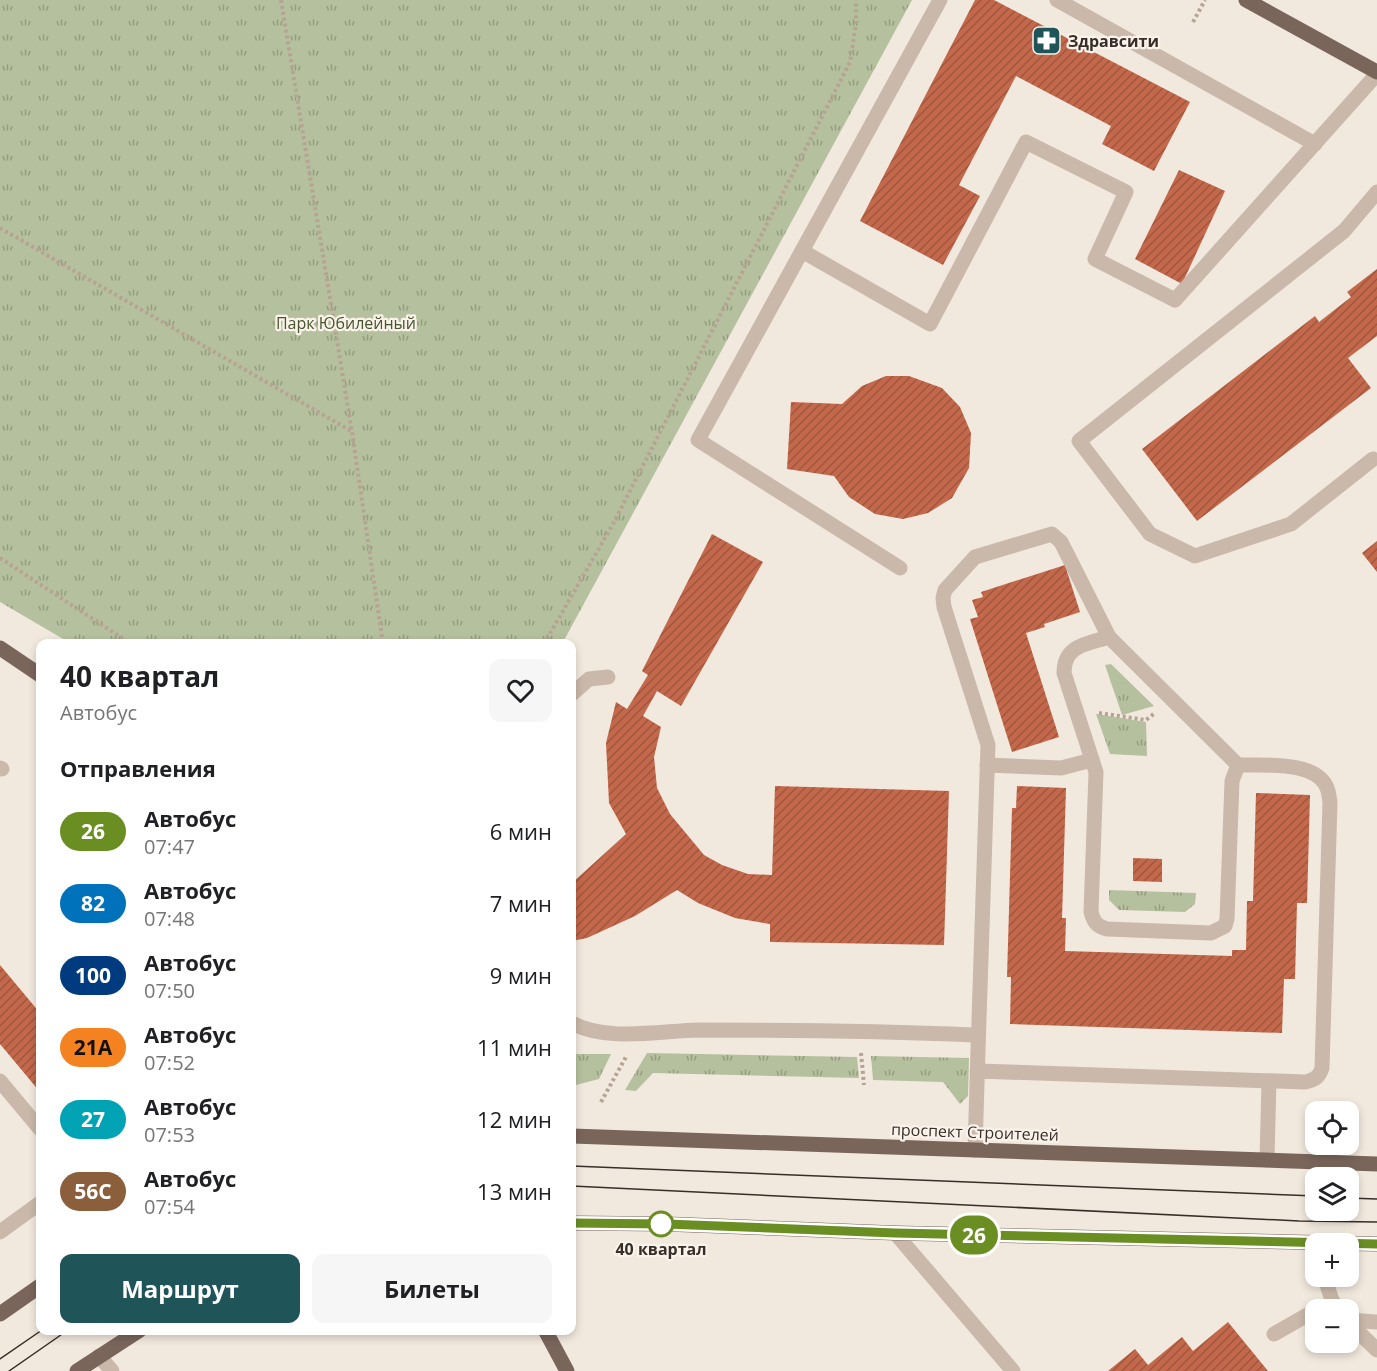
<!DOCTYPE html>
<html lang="ru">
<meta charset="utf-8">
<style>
:root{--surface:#fff;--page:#f6f6f6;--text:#202124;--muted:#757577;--accent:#1f5559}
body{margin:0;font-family:"Open Sans",sans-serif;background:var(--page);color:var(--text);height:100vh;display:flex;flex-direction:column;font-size:22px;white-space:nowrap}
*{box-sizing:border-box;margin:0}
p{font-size:20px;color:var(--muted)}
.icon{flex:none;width:33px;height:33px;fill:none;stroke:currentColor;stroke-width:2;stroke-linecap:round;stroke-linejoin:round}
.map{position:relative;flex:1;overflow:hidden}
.panel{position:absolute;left:36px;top:639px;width:540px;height:696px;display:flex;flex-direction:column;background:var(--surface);border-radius:12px;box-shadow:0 3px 9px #0003}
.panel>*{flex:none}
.badge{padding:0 12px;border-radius:20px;font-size:21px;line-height:39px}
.controls{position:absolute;left:1305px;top:1101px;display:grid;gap:12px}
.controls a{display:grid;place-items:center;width:54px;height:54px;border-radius:12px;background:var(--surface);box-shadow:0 3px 9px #0003;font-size:30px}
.map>.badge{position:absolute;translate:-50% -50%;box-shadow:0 0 0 3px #fff}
h2{padding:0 24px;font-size:22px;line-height:54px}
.round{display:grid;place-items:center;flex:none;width:63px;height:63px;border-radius:12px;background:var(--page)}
.head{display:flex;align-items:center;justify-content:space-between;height:102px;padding:0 24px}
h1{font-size:28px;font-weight:700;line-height:45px}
.primary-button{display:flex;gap:12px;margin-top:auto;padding:12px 24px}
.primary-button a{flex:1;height:69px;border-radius:12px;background:var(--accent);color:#fff;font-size:24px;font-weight:700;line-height:69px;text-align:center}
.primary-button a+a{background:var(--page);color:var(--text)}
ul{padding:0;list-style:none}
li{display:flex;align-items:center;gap:18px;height:72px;padding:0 24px}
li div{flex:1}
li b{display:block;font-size:22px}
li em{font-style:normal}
li .badge{min-width:66px;font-weight:700;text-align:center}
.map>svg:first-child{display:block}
</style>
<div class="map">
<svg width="1377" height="1371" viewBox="0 0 1377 1371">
<defs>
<pattern id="grass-tufts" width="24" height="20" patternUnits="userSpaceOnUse" patternTransform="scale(1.5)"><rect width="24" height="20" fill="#b5c19e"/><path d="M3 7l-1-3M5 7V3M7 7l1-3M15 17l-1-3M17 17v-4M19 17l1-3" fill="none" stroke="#949d81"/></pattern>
<pattern id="building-hatch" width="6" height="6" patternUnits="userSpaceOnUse" patternTransform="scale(1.5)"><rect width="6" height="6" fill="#c4684b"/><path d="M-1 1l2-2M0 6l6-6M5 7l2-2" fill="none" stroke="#a0563e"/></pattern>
</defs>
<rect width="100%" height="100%" fill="#f2e9de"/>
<g fill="url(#grass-tufts)">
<path d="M 0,0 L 912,0 L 562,644 L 70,643 L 0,602 Z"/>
<path d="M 1111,664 L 1154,706 L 1122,715 L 1105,665 Z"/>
<path d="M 1096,714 L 1146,722 L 1147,756 L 1110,754 Z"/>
<path d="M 1109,890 L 1196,893 L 1195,904 L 1185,912 L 1119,910 L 1109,900 Z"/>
<path d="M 572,1053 L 574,1054 L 611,1054 L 599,1079 L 572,1086 Z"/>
<path d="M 647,1053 L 857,1057 L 859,1078 L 653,1073 L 636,1091 L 625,1090 Z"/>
<path d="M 871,1056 L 969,1058 L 968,1096 L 960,1104 L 943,1082 L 873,1080 Z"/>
</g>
<g fill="url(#building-hatch)">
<path d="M 975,0 L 994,0 L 1190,102 L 1154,171 L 1102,144 L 1111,126 L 1016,76 L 959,185 L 980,196 L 943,265 L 860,221 Z"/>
<path d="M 1179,170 L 1225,191 L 1182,284 L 1135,259 Z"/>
<path d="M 1377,269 L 1377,336 L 1348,358 L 1371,388 L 1197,521 L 1142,449 L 1315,316 L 1319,322 L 1351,297 L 1347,292 Z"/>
<path d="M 886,376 L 909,376 L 942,388 L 960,407 L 971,433 L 969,468 L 952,498 L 928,513 L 903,519 L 875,514 L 849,497 L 834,476 L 787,469 L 791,402 L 842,404 L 862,386 Z"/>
<path d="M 712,534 L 763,562 L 681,706 L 657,691 L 643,716 L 661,727 L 654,757 L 657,788 L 670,814 L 704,855 L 722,865 L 748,874 L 772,875 L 775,786 L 949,791 L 944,945 L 770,942 L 770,924 L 735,918 L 698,903 L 677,890 L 635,916 L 587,938 L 572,941 L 572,883 L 626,834 L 609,803 L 606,743 L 616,702 L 627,709 L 648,675 L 642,671 Z"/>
<path d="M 1377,541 L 1377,572 L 1362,553 Z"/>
<path d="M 1065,565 L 1080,612 L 1044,624 L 1045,627 L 1026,633 L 1059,737 L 1012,752 L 970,619 L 978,617 L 972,600 L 983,597 L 981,592 Z"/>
<path d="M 1017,786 L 1066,788 L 1062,918 L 1066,918 L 1065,951 L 1232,956 L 1232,950 L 1246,950 L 1247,901 L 1253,901 L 1256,793 L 1310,795 L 1307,903 L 1297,903 L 1295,979 L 1284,979 L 1282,1033 L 1010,1024 L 1011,977 L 1007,977 L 1012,808 L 1016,808 Z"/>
<path d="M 1133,858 L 1162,859 L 1162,882 L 1133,881 Z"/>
<path d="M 0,965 L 40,1013 L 40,1092 L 0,1044 Z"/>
<path d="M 1228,1322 L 1268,1371 L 1108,1371 L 1135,1349 L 1148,1365 L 1182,1337 L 1193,1351 Z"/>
</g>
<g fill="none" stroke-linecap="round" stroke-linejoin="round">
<g stroke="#b6a394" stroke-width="4" stroke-dasharray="3 3" stroke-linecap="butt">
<path d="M 281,0 L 352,432 L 383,644"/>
<path d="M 1193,22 L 1205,0"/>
<path d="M 0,228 L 351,431"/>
<path d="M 0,558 L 131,644"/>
<path d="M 544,644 L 613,524 L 850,62 L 856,24 L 856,0"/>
<path d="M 1099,713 L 1146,720 L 1155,713"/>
<path d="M 861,1053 L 864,1085"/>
<path d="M 601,1102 L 627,1055"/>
</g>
<g stroke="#cab9aa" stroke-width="15">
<path d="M 1057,0 L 1315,144"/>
<path d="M 802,251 L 930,324 L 1026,142 L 1126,192 L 1095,259 L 1175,300 L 1377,74"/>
<path d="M 1373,459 L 1291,524 L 1195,556 L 1150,534 L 1079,441 L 1344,231 L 1377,192"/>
<path d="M 900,568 L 698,440 L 940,0"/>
<path d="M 1109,637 C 1087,644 1064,645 1064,673 L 1096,772 L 1091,912 C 1094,923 1097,926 1107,929 L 1211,933 L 1225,926 L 1227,919 L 1232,781 L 1238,765"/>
<path d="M 572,694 L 589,679 L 608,677"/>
<path d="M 987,765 L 1061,768 L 1092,760"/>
<path d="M 0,768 L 2,769"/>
<path d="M 572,1023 C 606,1042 660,1031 698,1030 C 790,1030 882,1031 974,1035"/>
<path d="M 0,1081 L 40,1129"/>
<path d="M 975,1150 L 978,1050 L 988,745 L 944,607 L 943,598 L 945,590 L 975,557 L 1052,534 L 1061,542 L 1109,637 L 1238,765 C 1263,766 1316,760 1327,788 C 1329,792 1329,798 1330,802 L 1322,1068 C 1319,1077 1315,1080 1305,1082 L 977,1071"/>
<path d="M 1267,1160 L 1269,1081"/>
<path d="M 0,1232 L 40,1203"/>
<path d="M 895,1233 L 1013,1371"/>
<path d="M 1324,1276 L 1332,1300 L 1339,1310"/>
<path d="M 1348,1320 L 1377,1322"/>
<path d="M 1348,1322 L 1377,1350"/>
<path d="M 1274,1334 L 1316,1310"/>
<path d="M 99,1356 L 112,1371"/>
</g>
<g stroke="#7a655b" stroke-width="15">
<path d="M 1246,0 L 1377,72"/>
<path d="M 0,648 L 40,675"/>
<path d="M 572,1136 L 1377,1164"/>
<path d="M 572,1223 L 666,1224 L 895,1233 L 1377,1244"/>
<path d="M 0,1314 L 40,1286"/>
<path d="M 545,1330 L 567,1371"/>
<path d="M 77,1371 L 140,1330"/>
</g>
<g stroke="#382e29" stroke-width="1.5">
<path d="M 572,1166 L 1316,1196"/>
<path d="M 572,1186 L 1299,1221 L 1377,1222"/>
<path d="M 1348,1198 L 1377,1199"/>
<path d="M 0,1359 L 42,1330"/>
<path d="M 9,1371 L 68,1330"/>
</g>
</g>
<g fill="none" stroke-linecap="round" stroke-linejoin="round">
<defs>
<path id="line" d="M 572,1223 L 666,1224 L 895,1233 L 1377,1244"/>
</defs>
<use href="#line" stroke="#fff" stroke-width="14"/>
<use href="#line" stroke="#6b8e23" stroke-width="9"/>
</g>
<defs>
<symbol id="pharmacy-square" viewBox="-11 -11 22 22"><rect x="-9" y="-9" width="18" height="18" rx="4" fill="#1f5559" stroke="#faf3eb"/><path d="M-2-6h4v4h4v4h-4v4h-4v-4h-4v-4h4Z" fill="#fff"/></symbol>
</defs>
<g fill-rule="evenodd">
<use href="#pharmacy-square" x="1030" y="24" width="33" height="33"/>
</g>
<circle fill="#fff" stroke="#6b8e23" stroke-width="3" cx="661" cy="1224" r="12"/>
<g text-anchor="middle" stroke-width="4.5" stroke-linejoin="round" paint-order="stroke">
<g font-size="16" font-weight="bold" fill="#382e29" stroke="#faf3eb" text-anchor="start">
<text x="1068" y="47">Здравсити</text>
</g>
<g font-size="16" fill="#47562e" stroke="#faf3eb">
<text x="346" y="329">Парк Юбилейный</text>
</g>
<g font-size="16" fill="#382e29" stroke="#faf3eb">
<text transform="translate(975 1132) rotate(2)" y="6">проспект Строителей</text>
</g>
<g font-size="16" font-weight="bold" fill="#382e29" stroke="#faf3eb">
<text x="661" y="1255">40 квартал</text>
</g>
</g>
</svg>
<div class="controls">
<a><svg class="icon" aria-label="locate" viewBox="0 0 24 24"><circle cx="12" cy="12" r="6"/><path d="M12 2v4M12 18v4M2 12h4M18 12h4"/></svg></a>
<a><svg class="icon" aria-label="layers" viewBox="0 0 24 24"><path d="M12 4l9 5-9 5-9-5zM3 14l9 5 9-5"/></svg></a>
<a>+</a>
<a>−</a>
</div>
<b class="badge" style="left:974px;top:1235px;background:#6b8e23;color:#fff">26</b>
<section class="panel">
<div class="head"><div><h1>40 квартал</h1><p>Автобус</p></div><a class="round"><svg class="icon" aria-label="heart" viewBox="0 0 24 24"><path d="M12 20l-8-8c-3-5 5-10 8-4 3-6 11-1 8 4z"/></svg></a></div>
<h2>Отправления</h2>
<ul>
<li><span class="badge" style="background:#6b8e23;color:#fff">26</span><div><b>Автобус</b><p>07:47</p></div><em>6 мин</em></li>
<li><span class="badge" style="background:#0072bc;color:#fff">82</span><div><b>Автобус</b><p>07:48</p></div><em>7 мин</em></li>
<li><span class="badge" style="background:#003b80;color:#fff">100</span><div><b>Автобус</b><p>07:50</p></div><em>9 мин</em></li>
<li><span class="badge" style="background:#f58220;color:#111">21А</span><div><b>Автобус</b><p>07:52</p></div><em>11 мин</em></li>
<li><span class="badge" style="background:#00a3b4;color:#fff">27</span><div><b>Автобус</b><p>07:53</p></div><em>12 мин</em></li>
<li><span class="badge" style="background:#8b5e3c;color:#fff">56С</span><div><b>Автобус</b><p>07:54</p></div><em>13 мин</em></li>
</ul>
<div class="primary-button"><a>Маршрут</a><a>Билеты</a></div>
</section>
</div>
